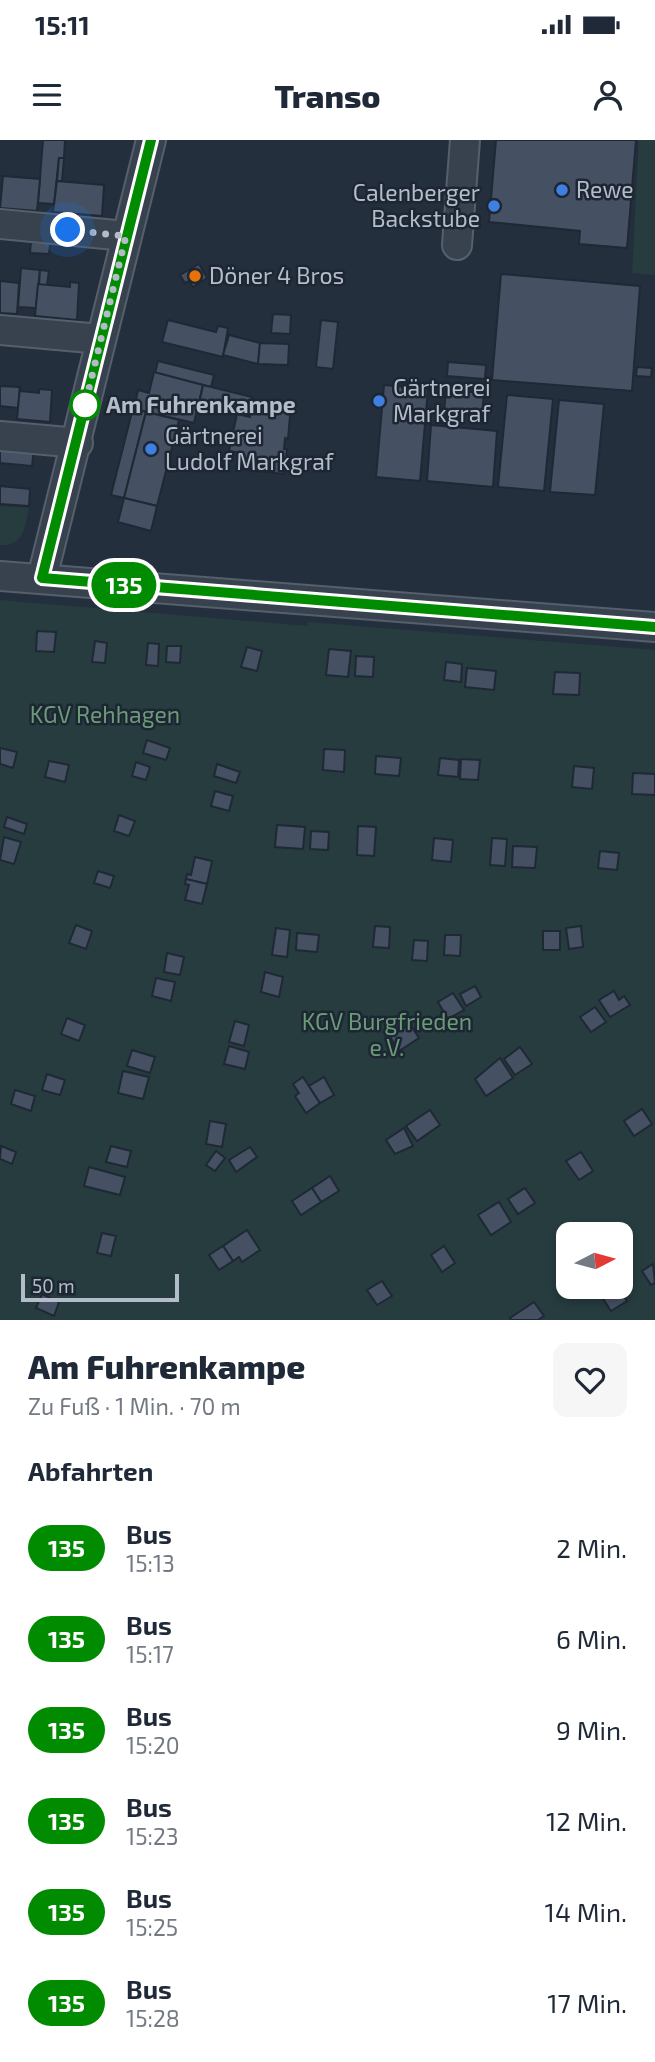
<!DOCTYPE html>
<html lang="de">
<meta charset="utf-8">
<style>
:root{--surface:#fff;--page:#f6f6f7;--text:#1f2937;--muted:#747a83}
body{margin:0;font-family:"Exo 2",sans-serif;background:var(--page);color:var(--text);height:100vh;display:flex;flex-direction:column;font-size:26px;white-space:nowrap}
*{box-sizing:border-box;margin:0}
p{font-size:23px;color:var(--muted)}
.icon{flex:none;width:38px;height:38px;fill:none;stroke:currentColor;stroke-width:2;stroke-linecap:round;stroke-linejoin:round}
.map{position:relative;height:1180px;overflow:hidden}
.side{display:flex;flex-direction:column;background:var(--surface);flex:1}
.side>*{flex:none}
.badge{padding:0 14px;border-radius:23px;font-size:24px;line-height:46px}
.needle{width:46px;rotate:84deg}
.controls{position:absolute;left:556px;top:1082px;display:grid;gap:14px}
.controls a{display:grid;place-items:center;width:77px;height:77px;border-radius:14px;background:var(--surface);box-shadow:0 4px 10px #0003;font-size:35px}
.scale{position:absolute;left:21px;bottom:18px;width:158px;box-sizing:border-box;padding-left:7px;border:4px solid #b4bcc9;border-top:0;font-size:19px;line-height:24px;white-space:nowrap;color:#b4bcc9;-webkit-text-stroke:5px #1d2633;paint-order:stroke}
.you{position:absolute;width:35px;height:35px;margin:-18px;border:5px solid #fff;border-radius:50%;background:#1a73e8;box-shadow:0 0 0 10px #1a73e833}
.map>.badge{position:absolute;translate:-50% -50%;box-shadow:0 0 0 4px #fff}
h2{padding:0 28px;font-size:26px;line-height:63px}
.round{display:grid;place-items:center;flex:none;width:74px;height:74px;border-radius:14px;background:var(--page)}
.summary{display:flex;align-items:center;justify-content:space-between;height:119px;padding:0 28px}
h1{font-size:33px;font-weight:800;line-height:52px}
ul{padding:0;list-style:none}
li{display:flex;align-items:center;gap:21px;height:91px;padding:0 28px}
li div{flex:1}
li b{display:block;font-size:26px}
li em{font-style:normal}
li .badge{min-width:77px;font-weight:700;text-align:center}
.status{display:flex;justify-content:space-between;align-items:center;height:49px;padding:0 35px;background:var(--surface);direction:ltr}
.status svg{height:19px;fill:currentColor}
header{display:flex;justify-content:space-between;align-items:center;height:91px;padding:0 28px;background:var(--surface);font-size:32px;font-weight:800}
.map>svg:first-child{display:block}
</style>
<div class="status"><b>15:11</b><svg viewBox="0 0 49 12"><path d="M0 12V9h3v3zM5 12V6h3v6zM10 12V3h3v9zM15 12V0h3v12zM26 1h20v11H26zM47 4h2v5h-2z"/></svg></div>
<header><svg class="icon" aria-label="menu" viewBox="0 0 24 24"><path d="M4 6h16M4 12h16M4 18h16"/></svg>Transo<svg class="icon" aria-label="person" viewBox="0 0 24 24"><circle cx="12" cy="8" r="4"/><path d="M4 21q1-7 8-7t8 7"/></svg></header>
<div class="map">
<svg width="655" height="1180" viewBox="0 0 655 1180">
<rect width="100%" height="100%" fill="#242f3e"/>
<g fill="#263c3f" fill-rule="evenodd">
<path d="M 639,0 L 655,0 L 655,135 L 632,133 Z"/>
<path d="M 0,366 L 29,368 C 25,387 23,407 0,405 Z"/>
<path d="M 0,460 L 307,486 L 308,482 L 655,510 L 655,1180 L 0,1180 ZM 569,1094 L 621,1094 L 621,1146 L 569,1146 Z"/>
</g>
<g fill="#455162" stroke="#1f2835" stroke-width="2">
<path d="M 43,0 L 65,0 L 64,18 L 59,18 L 54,64 L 38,63 Z"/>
<path d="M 496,0 L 636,0 L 627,108 L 579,104 L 580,91 L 489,82 Z"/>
<path d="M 59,18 L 64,18 L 62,41 L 57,41 Z"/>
<path d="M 3,36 L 40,39 L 37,71 L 0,68 Z"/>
<path d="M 57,41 L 104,45 L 102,76 L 53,72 Z"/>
<path d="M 31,102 L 50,103 L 49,114 L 30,113 Z"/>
<path d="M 199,124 L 207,138 L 193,147 L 189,141 L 185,143 L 180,135 Z"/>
<path d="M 21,128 L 40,130 L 36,168 L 18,167 Z"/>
<path d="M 40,130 L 49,131 L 47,145 L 39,145 Z"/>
<path d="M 501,134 L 640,146 L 632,251 L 492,240 Z"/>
<path d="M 0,141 L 19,143 L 17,174 L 0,173 Z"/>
<path d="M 70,142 L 79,143 L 77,180 L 35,176 L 38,144 L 70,147 Z"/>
<path d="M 273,174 L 291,175 L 290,194 L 271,193 Z"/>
<path d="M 168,180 L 216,192 L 218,186 L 228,188 L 223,217 L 162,202 Z"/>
<path d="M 321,180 L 338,182 L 333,229 L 316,227 Z"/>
<path d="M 229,195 L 260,203 L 258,224 L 223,215 Z"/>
<path d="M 260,203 L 289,204 L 288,225 L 258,224 Z"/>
<path d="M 158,221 L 214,235 L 211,247 L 155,233 Z"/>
<path d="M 448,222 L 486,225 L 485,239 L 447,236 Z"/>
<path d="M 637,227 L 652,228 L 651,237 L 636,236 Z"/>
<path d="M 154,232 L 203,245 L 194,283 L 134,269 L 138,250 L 149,253 Z"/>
<path d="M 203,245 L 252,257 L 250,277 L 199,264 Z"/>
<path d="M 384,245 L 428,249 L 420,341 L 376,337 Z"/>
<path d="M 0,246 L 20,247 L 18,268 L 0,266 Z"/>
<path d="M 20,247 L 21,251 L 39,253 L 39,249 L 52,250 L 50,282 L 17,279 Z"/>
<path d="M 446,250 L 484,253 L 482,275 L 444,272 Z"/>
<path d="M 507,255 L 553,259 L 544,351 L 498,347 Z"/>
<path d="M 252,260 L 291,264 L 288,299 L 285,298 L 284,309 L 287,309 L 284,334 L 240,329 L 241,313 L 229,311 L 237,274 L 250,277 Z"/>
<path d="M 559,260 L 604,264 L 595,355 L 550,352 Z"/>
<path d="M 133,268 L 146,272 L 124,358 L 111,355 Z"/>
<path d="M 146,272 L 179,280 L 157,366 L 124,358 Z"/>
<path d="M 431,285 L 497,291 L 493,347 L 427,341 Z"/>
<path d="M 0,306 L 34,308 L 32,326 L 0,323 Z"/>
<path d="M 0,346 L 30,349 L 29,366 L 0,364 Z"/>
<path d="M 124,358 L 157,366 L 151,391 L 118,382 Z"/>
<path d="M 37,491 L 56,492 L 54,512 L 36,511 Z"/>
<path d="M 95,501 L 107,503 L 105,523 L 92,522 Z"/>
<path d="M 148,503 L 159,504 L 158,526 L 146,525 Z"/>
<path d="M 167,506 L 181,506 L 180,523 L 166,522 Z"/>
<path d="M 247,507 L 262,511 L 257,531 L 241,527 Z"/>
<path d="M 329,509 L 351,511 L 348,537 L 326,535 Z"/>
<path d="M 356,516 L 374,517 L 373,537 L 355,536 Z"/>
<path d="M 446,522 L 462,524 L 461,542 L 444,540 Z"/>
<path d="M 467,528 L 496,531 L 494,550 L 465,547 Z"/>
<path d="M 555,532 L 580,533 L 579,555 L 553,554 Z"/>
<path d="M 147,600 L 170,608 L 166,620 L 143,613 Z"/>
<path d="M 0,608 L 17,612 L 13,628 L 0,624 Z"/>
<path d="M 324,609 L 345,610 L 344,632 L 323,630 Z"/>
<path d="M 376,616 L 401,618 L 399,636 L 375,634 Z"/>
<path d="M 440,618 L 459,620 L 458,637 L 438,635 Z"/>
<path d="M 461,619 L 480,620 L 478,640 L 460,639 Z"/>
<path d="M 49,621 L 69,625 L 65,642 L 45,637 Z"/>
<path d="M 136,622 L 150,627 L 146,640 L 132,636 Z"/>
<path d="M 217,624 L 240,632 L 236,643 L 214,636 Z"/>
<path d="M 574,626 L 594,628 L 592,649 L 572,647 Z"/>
<path d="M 633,633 L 655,634 L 655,655 L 632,654 Z"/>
<path d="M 215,651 L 233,656 L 229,671 L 211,666 Z"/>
<path d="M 119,675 L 135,681 L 129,696 L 114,691 Z"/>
<path d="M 7,677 L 27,684 L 24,694 L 4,687 Z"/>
<path d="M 277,685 L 305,687 L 303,709 L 275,707 Z"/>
<path d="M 358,686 L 376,687 L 374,716 L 357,715 Z"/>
<path d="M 311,691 L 329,692 L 328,710 L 310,709 Z"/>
<path d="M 4,697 L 21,702 L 14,724 L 0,720 Z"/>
<path d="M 434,698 L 453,700 L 451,722 L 432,720 Z"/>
<path d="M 492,698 L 507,699 L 505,726 L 490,725 Z"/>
<path d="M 513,706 L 537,707 L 535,728 L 512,727 Z"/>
<path d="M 600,711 L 619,713 L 617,730 L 598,728 Z"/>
<path d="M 195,717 L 212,721 L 207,744 L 186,739 L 187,734 L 191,735 Z"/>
<path d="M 98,731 L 114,736 L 110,748 L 94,743 Z"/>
<path d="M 186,739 L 207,744 L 202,764 L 185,760 L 189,745 L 185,744 Z"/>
<path d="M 76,785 L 92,791 L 86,809 L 69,803 Z"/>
<path d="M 375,786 L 390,787 L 389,808 L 373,807 Z"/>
<path d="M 581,786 L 583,807 L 569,809 L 566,788 Z"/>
<path d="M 276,788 L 290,790 L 287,817 L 272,815 Z"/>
<rect x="543" y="791" width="17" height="19"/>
<path d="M 297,793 L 319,795 L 317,812 L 296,810 Z"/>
<path d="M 445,795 L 461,795 L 460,816 L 444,815 Z"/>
<path d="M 414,800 L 428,801 L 427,821 L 412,820 Z"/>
<path d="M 167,813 L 184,817 L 180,835 L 164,832 Z"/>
<path d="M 265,832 L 283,837 L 279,857 L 261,852 Z"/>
<path d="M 156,838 L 175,842 L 171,861 L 152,856 Z"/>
<path d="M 475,846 L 481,857 L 466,866 L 460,854 Z"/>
<path d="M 614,851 L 619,860 L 624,856 L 630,865 L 610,877 L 599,860 Z"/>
<path d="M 453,853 L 464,870 L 448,879 L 438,862 Z"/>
<path d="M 595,867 L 606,882 L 591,892 L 580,877 Z"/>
<path d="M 67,878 L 85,885 L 79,901 L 61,894 Z"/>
<path d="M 235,881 L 249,885 L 244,906 L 229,902 Z"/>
<path d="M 410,884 L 419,898 L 399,911 L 390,897 Z"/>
<path d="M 229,906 L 249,912 L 245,929 L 224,924 Z"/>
<path d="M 520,907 L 532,924 L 515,935 L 504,919 Z"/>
<path d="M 132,910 L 155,917 L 150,933 L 127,926 Z"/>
<path d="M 500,918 L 513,938 L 486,956 L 475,939 Z"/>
<path d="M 123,931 L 149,937 L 143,959 L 118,953 Z"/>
<path d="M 47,934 L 65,940 L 60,955 L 42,950 Z"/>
<path d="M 303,937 L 320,963 L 306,973 L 295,956 L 299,953 L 293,944 Z"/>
<path d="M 324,937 L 334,955 L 320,963 L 309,946 Z"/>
<path d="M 15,950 L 35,956 L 31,971 L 11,964 Z"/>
<path d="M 642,969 L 652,984 L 634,996 L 624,981 Z"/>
<path d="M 430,970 L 440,985 L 417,1001 L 406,986 Z"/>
<path d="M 210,981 L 226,984 L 222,1007 L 206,1004 Z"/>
<path d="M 404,988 L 413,1006 L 395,1014 L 386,1000 Z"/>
<path d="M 1,1006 L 16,1012 L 12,1024 L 0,1019 Z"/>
<path d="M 111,1006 L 131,1011 L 127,1027 L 106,1022 Z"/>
<path d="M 250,1007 L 257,1017 L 236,1032 L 229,1020 Z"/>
<path d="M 216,1011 L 225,1018 L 215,1031 L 206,1025 Z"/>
<path d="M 581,1012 L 593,1031 L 579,1040 L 566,1021 Z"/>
<path d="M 89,1027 L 125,1037 L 120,1055 L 84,1046 Z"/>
<path d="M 330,1036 L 339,1051 L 321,1062 L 312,1048 Z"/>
<path d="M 312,1048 L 321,1062 L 301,1075 L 292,1061 Z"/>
<path d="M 525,1048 L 535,1063 L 518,1074 L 508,1059 Z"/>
<path d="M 499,1062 L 511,1082 L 491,1095 L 478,1075 Z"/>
<path d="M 247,1090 L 260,1110 L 242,1122 L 239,1117 L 233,1121 L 223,1106 Z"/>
<path d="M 102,1093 L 116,1096 L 111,1116 L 97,1113 Z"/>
<path d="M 223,1106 L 233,1121 L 219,1130 L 209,1115 Z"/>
<path d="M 444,1106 L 455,1123 L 442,1132 L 431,1115 Z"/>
<path d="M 653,1124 L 655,1143 L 651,1145 L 642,1131 Z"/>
<path d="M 382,1141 L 392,1156 L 377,1165 L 367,1150 Z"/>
<path d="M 612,1146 L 617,1146 L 627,1161 L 611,1171 L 600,1154 Z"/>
<path d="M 42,1154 L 59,1162 L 54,1176 L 36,1168 Z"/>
<path d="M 534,1162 L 544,1176 L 538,1180 L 511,1180 L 510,1178 Z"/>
</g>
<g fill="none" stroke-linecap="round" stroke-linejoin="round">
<defs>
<g id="minor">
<path d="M 0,84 L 126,96"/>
<path d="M 457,105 L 465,0"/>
<path d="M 0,190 L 101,199"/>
<path d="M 0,296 L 78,303"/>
<path d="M 0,436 L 655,487"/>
<path d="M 42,438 L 151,0"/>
</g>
</defs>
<use href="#minor" stroke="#565f6c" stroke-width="32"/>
<use href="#minor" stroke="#38414e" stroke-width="28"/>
</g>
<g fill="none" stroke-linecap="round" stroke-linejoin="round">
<defs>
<path id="line" d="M 151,0 L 42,438 L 655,487"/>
</defs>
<use href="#line" stroke="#fff" stroke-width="16"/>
<use href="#line" stroke="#008b00" stroke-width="10"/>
<path stroke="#b4bcc9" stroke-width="7" stroke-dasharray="0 12.6" d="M 68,90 L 126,96 L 85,265"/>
</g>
<g fill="#3f7fe0" stroke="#1d2633" stroke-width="2.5">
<circle cx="562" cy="50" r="7"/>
<circle cx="494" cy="66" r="7"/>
<circle cx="379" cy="261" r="7"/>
<circle cx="151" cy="309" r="7"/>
</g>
<circle fill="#e8710a" stroke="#1d2633" stroke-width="2.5" cx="195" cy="136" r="7"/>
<circle fill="#fff" stroke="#008b00" stroke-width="3.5" cx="85" cy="265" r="14"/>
<g text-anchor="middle" stroke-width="5" stroke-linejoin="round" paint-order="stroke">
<g font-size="23" fill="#b4bcc9" stroke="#1d2633" text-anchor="start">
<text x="576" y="58">Rewe</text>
<text x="480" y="61" text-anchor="end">Calenberger<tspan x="480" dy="26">Backstube</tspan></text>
<text x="209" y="144">Döner 4 Bros</text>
<text x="393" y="256">Gärtnerei<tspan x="393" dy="26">Markgraf</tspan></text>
<text x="165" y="304">Gärtnerei<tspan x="165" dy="26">Ludolf Markgraf</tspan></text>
</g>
<g font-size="23" font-weight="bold" fill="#b4bcc9" stroke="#1d2633" text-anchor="start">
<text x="106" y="273">Am Fuhrenkampe</text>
</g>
<g font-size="23" fill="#6b9a76" stroke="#1d2633">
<text x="105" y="583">KGV Rehhagen</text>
<text x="387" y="890">KGV Burgfrieden<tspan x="387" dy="26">e.V.</tspan></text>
</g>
</g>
</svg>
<div class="controls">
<a><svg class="needle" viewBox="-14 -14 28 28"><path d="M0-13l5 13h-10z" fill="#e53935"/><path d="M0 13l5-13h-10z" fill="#747a83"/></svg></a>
</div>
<div class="scale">50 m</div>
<div class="you" style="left:68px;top:90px"></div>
<b class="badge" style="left:124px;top:445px;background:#008b00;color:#fff">135</b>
</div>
<section class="side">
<div class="summary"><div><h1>Am Fuhrenkampe</h1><p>Zu Fuß · 1 Min. · 70 m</p></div><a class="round"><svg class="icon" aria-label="heart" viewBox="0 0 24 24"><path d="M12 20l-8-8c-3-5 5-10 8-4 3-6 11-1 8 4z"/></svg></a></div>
<h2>Abfahrten</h2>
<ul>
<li><span class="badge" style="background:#008b00;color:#fff">135</span><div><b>Bus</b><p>15:13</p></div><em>2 Min.</em></li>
<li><span class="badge" style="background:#008b00;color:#fff">135</span><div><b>Bus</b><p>15:17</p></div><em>6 Min.</em></li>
<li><span class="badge" style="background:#008b00;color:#fff">135</span><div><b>Bus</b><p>15:20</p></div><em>9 Min.</em></li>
<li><span class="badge" style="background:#008b00;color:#fff">135</span><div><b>Bus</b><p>15:23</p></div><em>12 Min.</em></li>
<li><span class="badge" style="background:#008b00;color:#fff">135</span><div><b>Bus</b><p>15:25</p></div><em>14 Min.</em></li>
<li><span class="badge" style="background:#008b00;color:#fff">135</span><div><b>Bus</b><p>15:28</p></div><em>17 Min.</em></li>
</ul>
</section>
